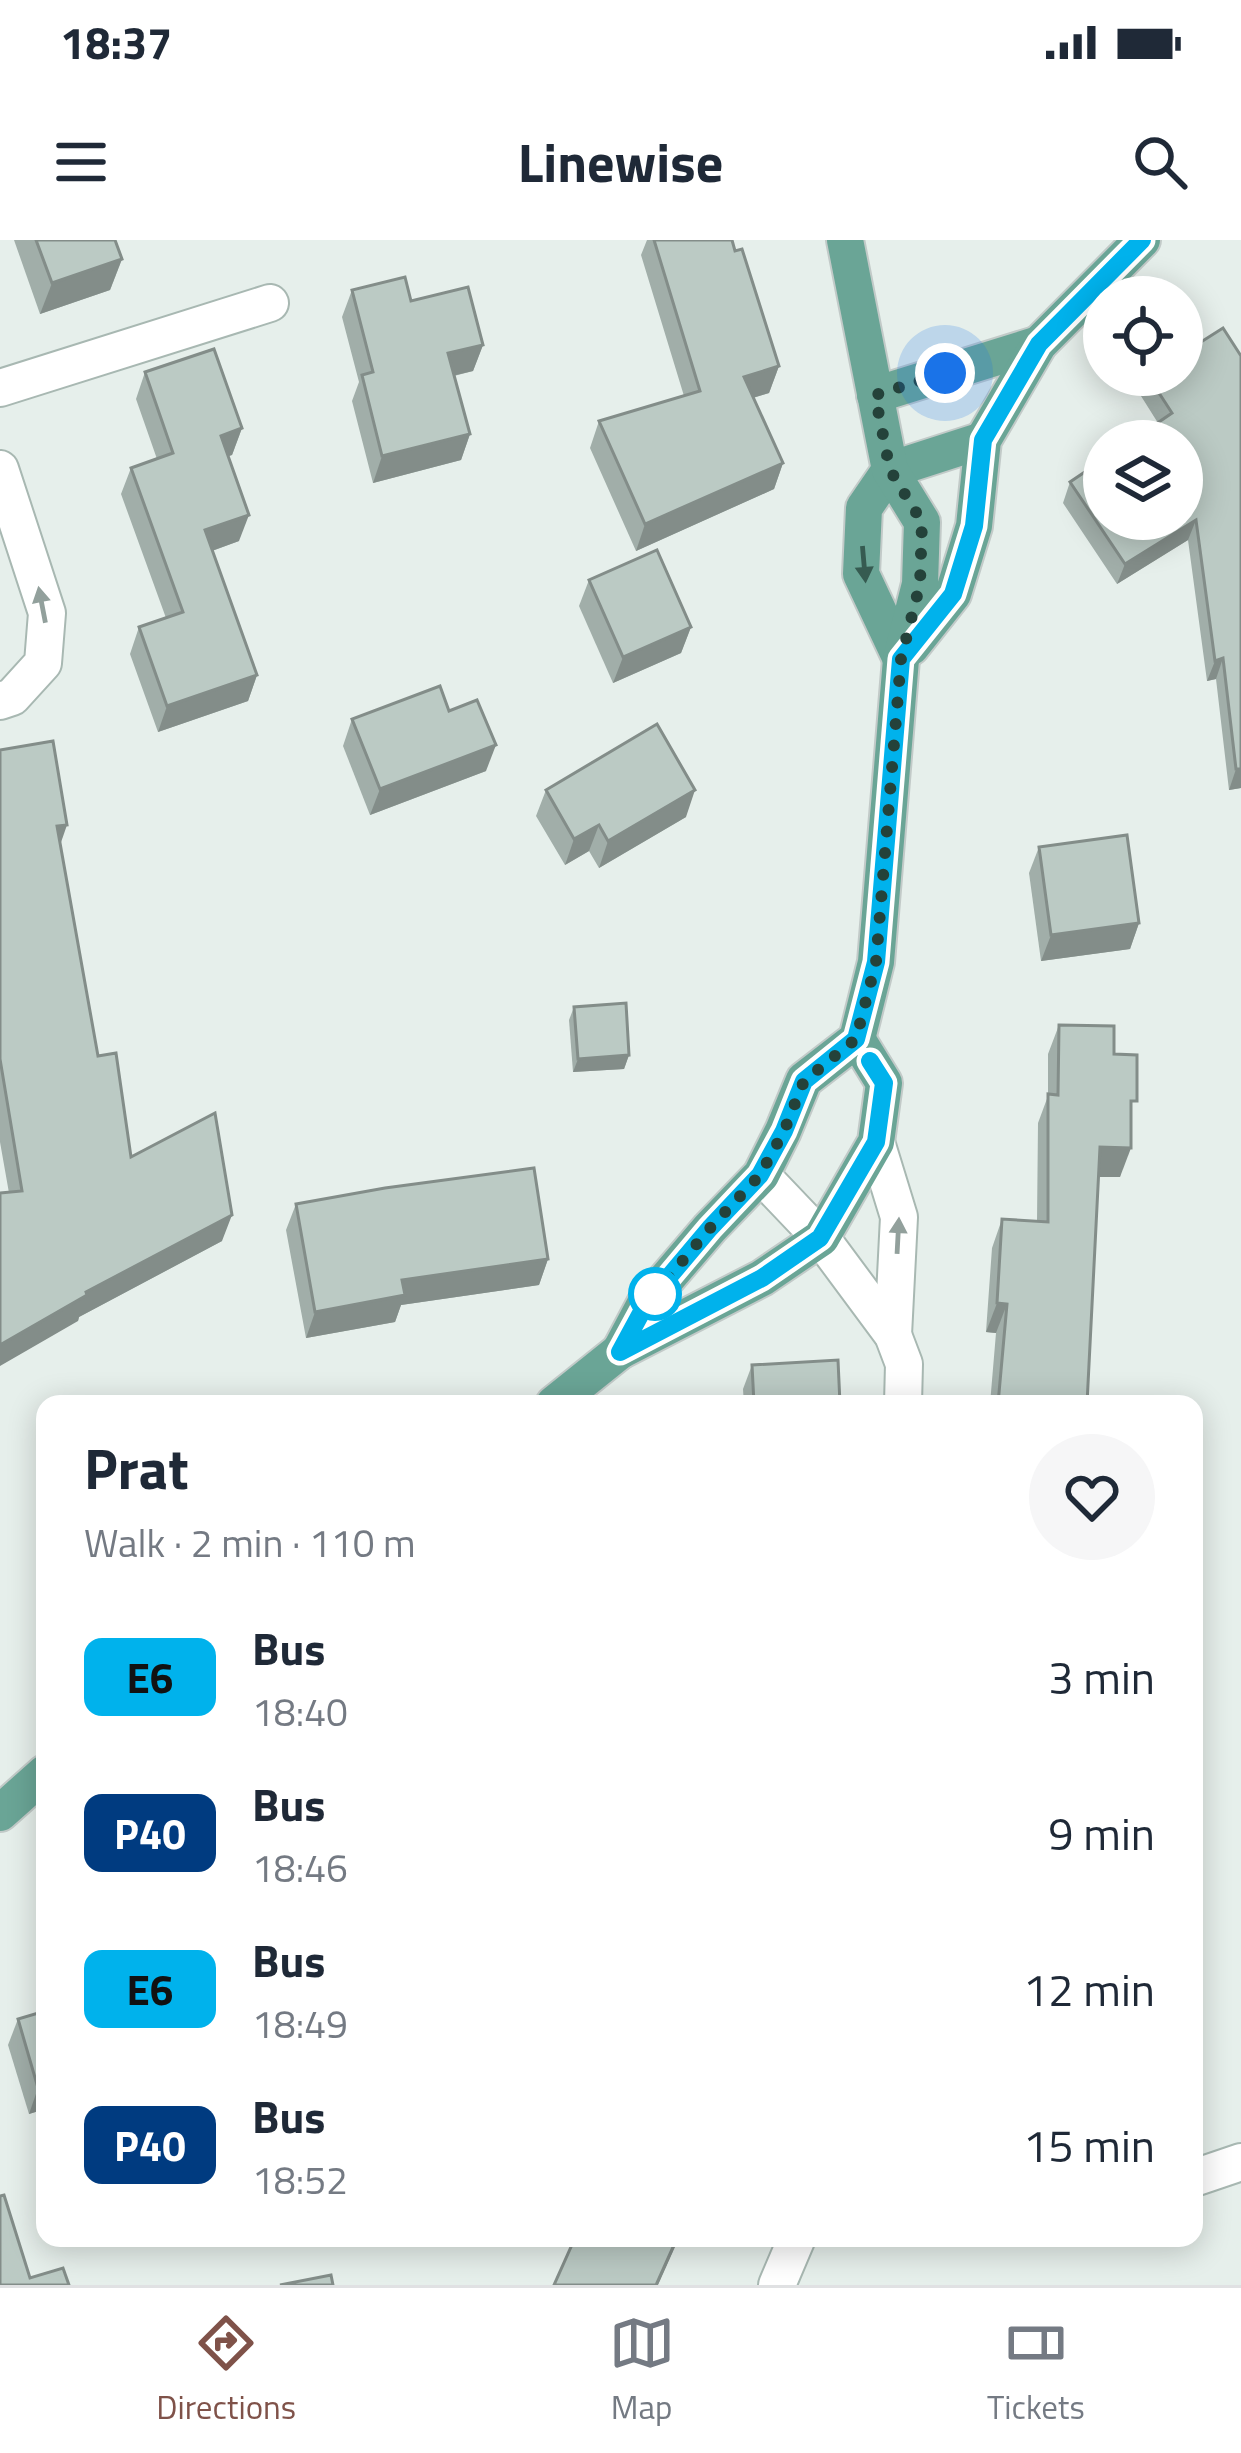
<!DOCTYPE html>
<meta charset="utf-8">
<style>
:root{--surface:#fff;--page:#f6f6f7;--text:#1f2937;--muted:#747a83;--line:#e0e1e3;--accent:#7f5249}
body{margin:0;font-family:"Titillium Web",sans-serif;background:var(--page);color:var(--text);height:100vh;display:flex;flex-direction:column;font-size:45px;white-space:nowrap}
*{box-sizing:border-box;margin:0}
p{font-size:39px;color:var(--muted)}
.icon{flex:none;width:66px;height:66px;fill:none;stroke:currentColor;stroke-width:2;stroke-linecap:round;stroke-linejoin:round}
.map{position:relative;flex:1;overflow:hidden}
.sheet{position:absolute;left:36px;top:1155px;width:1167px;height:852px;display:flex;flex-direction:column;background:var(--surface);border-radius:24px;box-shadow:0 6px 30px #0003}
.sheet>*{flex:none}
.badge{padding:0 24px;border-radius:18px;font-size:42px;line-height:78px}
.tools{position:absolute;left:1083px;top:36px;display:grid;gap:24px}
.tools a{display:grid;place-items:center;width:120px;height:120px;border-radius:50%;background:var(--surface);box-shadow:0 6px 30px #0003;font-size:60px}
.you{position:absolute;width:60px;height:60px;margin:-30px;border:9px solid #fff;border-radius:50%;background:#1a73e8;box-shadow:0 0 0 18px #1a73e833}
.map>.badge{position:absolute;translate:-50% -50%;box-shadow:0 0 0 6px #fff}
.round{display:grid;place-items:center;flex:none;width:126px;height:126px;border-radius:63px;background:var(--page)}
.summary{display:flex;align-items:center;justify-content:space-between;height:204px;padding:0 48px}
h1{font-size:57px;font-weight:700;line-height:90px}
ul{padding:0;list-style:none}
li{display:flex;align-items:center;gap:36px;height:156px;padding:0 48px}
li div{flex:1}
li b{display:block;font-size:45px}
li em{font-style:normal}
li .badge{min-width:132px;font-weight:700;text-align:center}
.status{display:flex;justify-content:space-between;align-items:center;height:84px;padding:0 60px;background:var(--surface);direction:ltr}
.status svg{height:33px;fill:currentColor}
header{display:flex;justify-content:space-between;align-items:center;height:156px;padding:0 48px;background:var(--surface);font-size:54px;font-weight:700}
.tab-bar{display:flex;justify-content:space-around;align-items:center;height:168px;border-top:3px solid var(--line);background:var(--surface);font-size:33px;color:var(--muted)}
.tab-bar a{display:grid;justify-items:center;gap:6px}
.tab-bar .on{color:var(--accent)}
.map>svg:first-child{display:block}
</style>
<div class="status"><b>18:37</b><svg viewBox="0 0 49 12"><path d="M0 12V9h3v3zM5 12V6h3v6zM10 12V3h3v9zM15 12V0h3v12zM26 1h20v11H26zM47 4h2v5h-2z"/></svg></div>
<header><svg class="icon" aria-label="menu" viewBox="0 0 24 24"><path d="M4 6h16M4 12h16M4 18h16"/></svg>Linewise<svg class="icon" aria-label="search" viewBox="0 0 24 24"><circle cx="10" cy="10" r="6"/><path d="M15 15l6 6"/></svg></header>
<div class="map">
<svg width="1241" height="2045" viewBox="0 0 1241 2045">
<rect width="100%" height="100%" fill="#e6efeb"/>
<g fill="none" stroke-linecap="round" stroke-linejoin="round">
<defs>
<g id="minor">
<path d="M 0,148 L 270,63"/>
<path d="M 0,229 L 47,373 L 43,423 L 12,457 L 0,461"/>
<path d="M 876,902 L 899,977 L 893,1095"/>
<path d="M 761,935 L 821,998 L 893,1095 L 904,1124 L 903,1164"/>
<path d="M 1194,1938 L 1241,1922"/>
<path d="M 777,2045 L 797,1998"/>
</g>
<g id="major">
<path d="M 875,155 L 1039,104"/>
<path d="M 890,230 L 864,268 L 861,334 L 901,419"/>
<path d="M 890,230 L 983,200"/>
<path d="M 911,407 L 953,354 L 974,286 L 983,200 L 1039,104 L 1142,0"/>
<path d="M 620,1111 L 645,1064 L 710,988 L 761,935 L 783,891 L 804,840 L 857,799 L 876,722 L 901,419 L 920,344 L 922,282 L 890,230 L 845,0"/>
<path d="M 554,1164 L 620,1111 L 762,1038 L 821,998 L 876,902 L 884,843 L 857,799"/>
<path d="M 0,1573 L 45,1533"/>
</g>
</defs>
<use href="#minor" stroke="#a8b8b2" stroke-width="40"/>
<use href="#major" stroke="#c2cac8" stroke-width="40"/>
<use href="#minor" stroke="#fff" stroke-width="36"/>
<use href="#major" stroke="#6aa596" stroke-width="36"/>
</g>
<g fill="#a1aea9">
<path d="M 14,0 L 115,0 L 122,19 L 110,50 L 40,74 Z"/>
<path d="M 647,0 L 732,0 L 779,126 L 769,153 L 753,158 L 783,223 L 774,249 L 636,311 L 590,208 L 599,181 L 684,156 L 641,15 Z"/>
<path d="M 352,50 L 411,61 L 483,105 L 473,131 L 454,136 L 470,194 L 461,220 L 373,243 L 352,161 L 359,142 L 342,77 Z"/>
<path d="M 145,132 L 242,188 L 232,215 L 228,216 L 239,301 L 212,311 L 257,435 L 248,461 L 158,492 L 130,414 L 139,387 L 166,378 L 121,254 L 131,228 L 157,219 L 136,159 Z"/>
<path d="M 1182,135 L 1241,548 L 1229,550 L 1216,439 L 1207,441 L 1188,300 L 1117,344 L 1063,263 L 1070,242 L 1158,183 L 1141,156 L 1148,136 Z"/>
<path d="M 589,340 L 691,387 L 681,413 L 613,443 L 579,366 Z"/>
<path d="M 449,471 L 486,531 L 370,575 L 343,506 L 352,479 Z"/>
<path d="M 0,510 L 60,605 L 98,816 L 131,917 L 222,1001 L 79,1077 L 78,1081 L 9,953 L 0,902 Z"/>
<path d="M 546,550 L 686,577 L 599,628 L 589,611 L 565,625 L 536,576 Z"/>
<path d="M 1039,607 L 1139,683 L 1130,709 L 1041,721 L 1029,633 Z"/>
<path d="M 574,767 L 629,815 L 624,829 L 573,832 L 569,780 Z"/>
<path d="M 1059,785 L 1114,814 L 1131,878 L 1120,937 L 1098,937 L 1087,1164 L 990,1164 L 996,1093 L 986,1092 L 992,1008 L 1002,979 L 1037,981 L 1038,883 L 1048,856 L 1048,814 Z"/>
<path d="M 296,964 L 548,1019 L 539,1045 L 401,1065 L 395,1082 L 306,1098 L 286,990 Z"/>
<path d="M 752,1125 L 840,1164 L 744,1164 L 743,1149 Z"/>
<path d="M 18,1779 L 45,1869 L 29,1874 L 8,1805 Z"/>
<path d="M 430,1998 L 451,1998 L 448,2006 Z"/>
</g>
<g fill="#838d89">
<path d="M 122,19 L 110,50 L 40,74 L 52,43 Z"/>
<path d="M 483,105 L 473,131 L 439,139 L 448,113 Z"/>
<path d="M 779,126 L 769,153 L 735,163 L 744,137 Z"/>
<path d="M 242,188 L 232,215 L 211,222 L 221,196 Z"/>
<path d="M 470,194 L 461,220 L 373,243 L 382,216 Z"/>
<path d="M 783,223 L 774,249 L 636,311 L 645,284 Z"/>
<path d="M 249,275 L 239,301 L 195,317 L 205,290 Z"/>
<path d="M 1196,280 L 1188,300 L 1117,344 L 1125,324 Z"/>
<path d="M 691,387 L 681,413 L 613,443 L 623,417 Z"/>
<path d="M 1223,418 L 1216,439 L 1207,441 L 1215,421 Z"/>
<path d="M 257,435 L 248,461 L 158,492 L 167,466 Z"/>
<path d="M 496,505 L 486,531 L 370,575 L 380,549 Z"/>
<path d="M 1236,529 L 1241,529 L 1241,548 L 1229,550 Z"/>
<path d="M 695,550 L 686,577 L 599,628 L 608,601 Z"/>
<path d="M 67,585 L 58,611 L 57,586 Z"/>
<path d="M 599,585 L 589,611 L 565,625 L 574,599 Z"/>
<path d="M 1139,683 L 1130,709 L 1041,721 L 1051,695 Z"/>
<path d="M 629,815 L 624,829 L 573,832 L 578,819 Z"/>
<path d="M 1100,907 L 1131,908 L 1120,937 L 1089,937 Z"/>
<path d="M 232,975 L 222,1001 L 79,1077 L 78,1081 L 0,1126 L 0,1105 L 86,1052 Z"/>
<path d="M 548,1019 L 539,1045 L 401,1065 L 395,1082 L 306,1098 L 315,1072 L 402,1040 Z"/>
<path d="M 997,1063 L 1007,1064 L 996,1093 L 986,1092 Z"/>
<path d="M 45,1846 L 45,1869 L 29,1874 L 38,1848 Z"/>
<path d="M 677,1998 L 679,1998 L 658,2045 L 656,2045 Z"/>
</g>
<g fill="#bbcac4" stroke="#838d89" stroke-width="3">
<path d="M 36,0 L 115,0 L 122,19 L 52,43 Z"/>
<path d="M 654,0 L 732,0 L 735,11 L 742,9 L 779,126 L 744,137 L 783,223 L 645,284 L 599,181 L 700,151 Z"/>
<path d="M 405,37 L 411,61 L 468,47 L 483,105 L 448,113 L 470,194 L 382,216 L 362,135 L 373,132 L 352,50 Z"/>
<path d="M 1223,88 L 1241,116 L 1241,529 L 1236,529 L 1223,418 L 1215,421 L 1196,280 L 1125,324 L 1070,242 L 1104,219 L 1104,279 L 1182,279 L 1182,201 L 1131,201 L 1172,173 L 1148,136 L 1182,135 L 1182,114 Z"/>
<path d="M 214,109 L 242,188 L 221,196 L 249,275 L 205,290 L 257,435 L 167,466 L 139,387 L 183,372 L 131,228 L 173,213 L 145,132 Z"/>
<path d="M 657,310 L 691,387 L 623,417 L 589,340 Z"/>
<path d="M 440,446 L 449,471 L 477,460 L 496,505 L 380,549 L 352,479 Z"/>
<path d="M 657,484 L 695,550 L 608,601 L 599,585 L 574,599 L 546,550 Z"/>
<path d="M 53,501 L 67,585 L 57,586 L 98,816 L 116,813 L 131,917 L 215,873 L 232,975 L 86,1052 L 87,1055 L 0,1105 L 0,953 L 22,951 L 0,819 L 0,510 Z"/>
<path d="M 1127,595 L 1139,683 L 1051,695 L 1039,607 Z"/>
<path d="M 626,763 L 629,815 L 578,819 L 574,767 Z"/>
<path d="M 1059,785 L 1114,786 L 1114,814 L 1137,815 L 1137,861 L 1131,861 L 1131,908 L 1100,907 L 1087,1164 L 998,1164 L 1007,1064 L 997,1063 L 1002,979 L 1048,982 L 1048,854 L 1058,855 Z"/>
<path d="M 534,928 L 548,1019 L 402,1040 L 405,1055 L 315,1072 L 296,964 L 385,948 Z"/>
<path d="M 838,1120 L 840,1164 L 754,1164 L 752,1125 Z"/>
<path d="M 45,1771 L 45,1846 L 38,1848 L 18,1779 Z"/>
<path d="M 4,1955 L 30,2038 L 63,2028 L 69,2045 L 0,2045 L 0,1956 Z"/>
<path d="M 575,1998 L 677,1998 L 656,2045 L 554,2045 Z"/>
<path d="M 331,2035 L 333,2045 L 280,2045 Z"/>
</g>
<defs><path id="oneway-solid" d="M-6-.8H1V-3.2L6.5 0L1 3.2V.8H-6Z" transform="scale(3)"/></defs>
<use fill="#365b51" href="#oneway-solid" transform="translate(864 324) rotate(85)"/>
<g fill="#92a09c">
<use href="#oneway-solid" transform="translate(42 365) rotate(-101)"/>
<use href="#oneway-solid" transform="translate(898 996) rotate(-87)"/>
</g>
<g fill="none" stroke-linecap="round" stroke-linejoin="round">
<defs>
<path id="line" d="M 870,821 L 884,843 L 876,902 L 820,998 L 762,1038 L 620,1112 L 646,1064 L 710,988 L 760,935 L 784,891 L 804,841 L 856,799 L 876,722 L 901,419 L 953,354 L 974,286 L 983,200 L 1039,104 L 1142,0"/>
</defs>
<use href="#line" stroke="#fff" stroke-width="27"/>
<use href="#line" stroke="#00b2ec" stroke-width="18"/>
<path stroke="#24423a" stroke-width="12" stroke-dasharray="0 21.6" d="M 655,1054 L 710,988 L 760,935 L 784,891 L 804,841 L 856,799 L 876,722 L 901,419 L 920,344 L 922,282 L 890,230 L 875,155 L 945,133"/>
</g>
<circle fill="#fff" stroke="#00b2ec" stroke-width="6" cx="655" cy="1054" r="24"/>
</svg>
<div class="tools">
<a><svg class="icon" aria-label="locate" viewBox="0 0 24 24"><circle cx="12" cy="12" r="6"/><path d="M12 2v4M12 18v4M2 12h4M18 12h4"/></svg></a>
<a><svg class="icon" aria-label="layers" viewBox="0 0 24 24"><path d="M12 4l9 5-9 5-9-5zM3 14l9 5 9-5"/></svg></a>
</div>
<div class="you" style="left:945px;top:133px"></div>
<section class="sheet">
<div class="summary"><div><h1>Prat</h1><p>Walk · 2 min · 110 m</p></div><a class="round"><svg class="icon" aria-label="heart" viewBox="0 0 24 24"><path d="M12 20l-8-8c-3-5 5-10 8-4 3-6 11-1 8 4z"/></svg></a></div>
<ul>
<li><span class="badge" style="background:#00b2ec;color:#111">E6</span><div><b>Bus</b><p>18:40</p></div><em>3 min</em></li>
<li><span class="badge" style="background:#003b80;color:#fff">P40</span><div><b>Bus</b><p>18:46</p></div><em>9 min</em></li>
<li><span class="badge" style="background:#00b2ec;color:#111">E6</span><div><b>Bus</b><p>18:49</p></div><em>12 min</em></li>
<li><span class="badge" style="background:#003b80;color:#fff">P40</span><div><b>Bus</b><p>18:52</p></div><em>15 min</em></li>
</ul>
</section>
</div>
<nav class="tab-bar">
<a class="on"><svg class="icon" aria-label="directions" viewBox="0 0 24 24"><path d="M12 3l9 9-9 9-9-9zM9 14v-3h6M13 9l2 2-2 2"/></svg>Directions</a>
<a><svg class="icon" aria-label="map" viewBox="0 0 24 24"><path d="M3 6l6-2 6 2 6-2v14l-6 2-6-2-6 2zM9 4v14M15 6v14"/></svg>Map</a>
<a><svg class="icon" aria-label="tickets" viewBox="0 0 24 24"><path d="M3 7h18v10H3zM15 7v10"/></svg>Tickets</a>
</nav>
